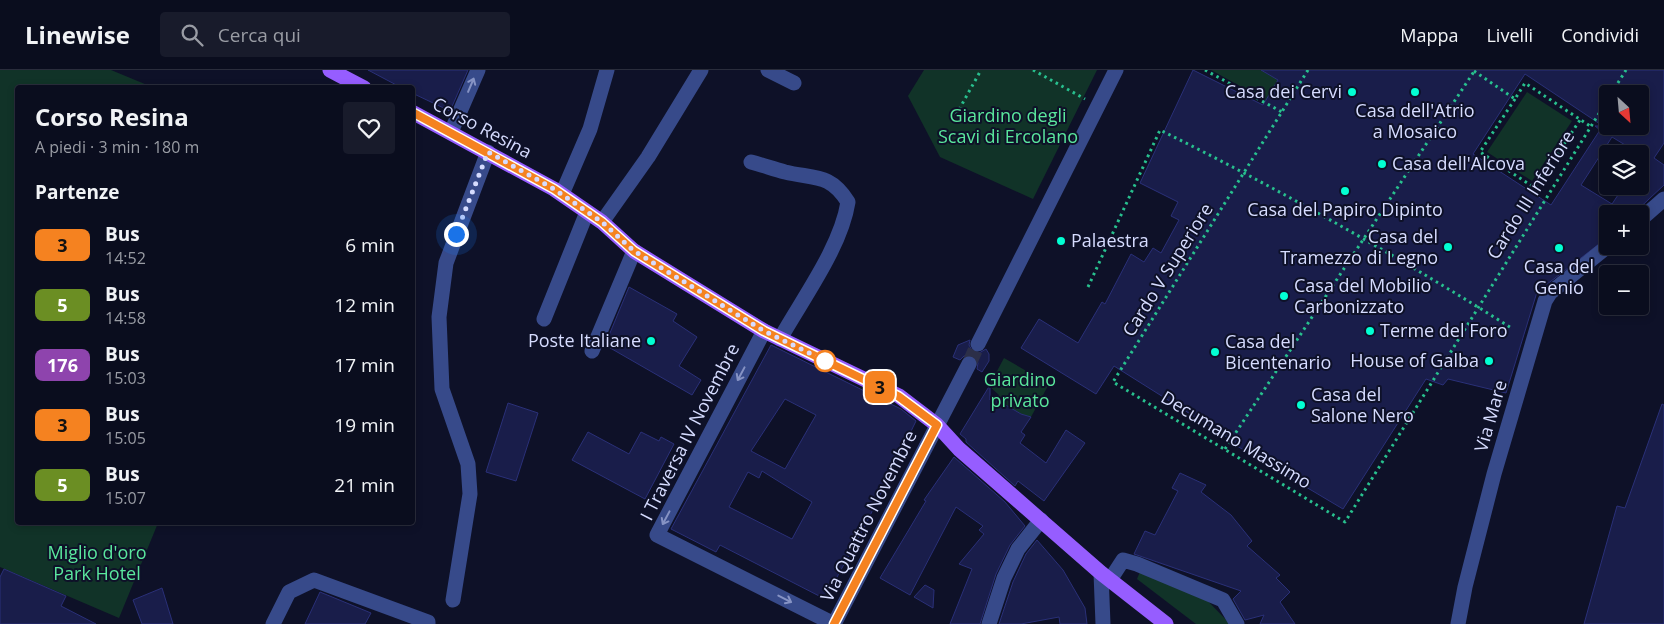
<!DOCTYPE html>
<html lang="it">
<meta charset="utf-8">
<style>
:root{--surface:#0a0d1e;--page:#181b2b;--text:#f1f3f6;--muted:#999ca4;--line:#2a2d3c}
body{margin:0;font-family:"Open Sans",sans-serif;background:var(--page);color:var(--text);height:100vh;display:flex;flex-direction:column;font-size:19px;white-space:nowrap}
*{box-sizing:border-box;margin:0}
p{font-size:16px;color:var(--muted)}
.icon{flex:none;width:28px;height:28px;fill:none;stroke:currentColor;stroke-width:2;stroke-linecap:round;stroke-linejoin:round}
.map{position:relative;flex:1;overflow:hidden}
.sheet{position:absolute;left:15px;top:15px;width:400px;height:440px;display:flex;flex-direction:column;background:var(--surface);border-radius:5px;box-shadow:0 2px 8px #0003,0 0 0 1px var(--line)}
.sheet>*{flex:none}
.badge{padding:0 10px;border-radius:8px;font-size:18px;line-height:32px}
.needle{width:32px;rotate:154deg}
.buttons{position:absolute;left:1599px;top:15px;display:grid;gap:10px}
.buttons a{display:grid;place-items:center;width:50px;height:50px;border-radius:5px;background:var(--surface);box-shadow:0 2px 8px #0003,0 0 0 1px var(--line);font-size:25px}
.you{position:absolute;width:25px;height:25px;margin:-12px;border:4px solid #fff;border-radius:50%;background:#1a73e8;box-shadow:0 0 0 8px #1a73e833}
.map>.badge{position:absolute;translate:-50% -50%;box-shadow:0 0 0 2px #fff}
h2{padding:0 20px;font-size:19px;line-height:45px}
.round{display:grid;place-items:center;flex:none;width:52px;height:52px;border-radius:5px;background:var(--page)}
.overview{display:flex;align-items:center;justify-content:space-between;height:85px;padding:0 20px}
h1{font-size:24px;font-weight:700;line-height:38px}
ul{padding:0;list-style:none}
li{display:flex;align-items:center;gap:15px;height:60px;padding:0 20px}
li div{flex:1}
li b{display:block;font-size:19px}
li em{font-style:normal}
li .badge{min-width:55px;font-weight:700;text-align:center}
header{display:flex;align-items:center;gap:30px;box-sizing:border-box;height:70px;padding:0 25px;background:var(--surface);border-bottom:1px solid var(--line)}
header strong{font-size:24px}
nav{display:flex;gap:28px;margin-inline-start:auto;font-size:18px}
.search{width:350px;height:45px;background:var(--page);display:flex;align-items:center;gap:12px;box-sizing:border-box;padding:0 18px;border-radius:5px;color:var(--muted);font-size:19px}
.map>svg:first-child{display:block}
</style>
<header>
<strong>Linewise</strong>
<div class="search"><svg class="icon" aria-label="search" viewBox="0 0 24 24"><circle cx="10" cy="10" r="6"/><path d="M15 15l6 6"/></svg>Cerca qui</div>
<nav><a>Mappa</a><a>Livelli</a><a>Condividi</a></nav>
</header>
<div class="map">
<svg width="1664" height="554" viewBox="0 0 1664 554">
<rect width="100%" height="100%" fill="#0e1128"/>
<g fill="#113328">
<path d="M 0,0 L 111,0 L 152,17 L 18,18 L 18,452 L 158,453 L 119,548 L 0,497 Z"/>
<path d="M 924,0 L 1097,0 L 1033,129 L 940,87 L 908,26 Z"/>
<path d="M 1211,0 L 1261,0 L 1278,10 L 1272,21 L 1282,27 L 1276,36 Z"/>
<path d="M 1527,22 L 1572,51 L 1532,111 L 1487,82 Z"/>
<path d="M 1004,288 L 1049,314 L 1031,347 L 1021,344 L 996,329 L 999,325 L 989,316 Z"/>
<path d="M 1142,497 L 1204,527 L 1230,554 L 1196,554 L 1137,509 Z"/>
</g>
<g fill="#191d4a" stroke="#2a3078" fill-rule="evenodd">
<path d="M 368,0 L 468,0 L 450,41 L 412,23 L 412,18 L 402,18 Z"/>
<path d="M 1193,0 L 1263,35 L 1278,10 L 1261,0 L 1664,0 L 1664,73 L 1654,88 L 1664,95 L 1664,115 L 1633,144 L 1608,144 L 1608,167 L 1537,222 L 1506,323 L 1448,309 L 1443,315 L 1426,309 L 1343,439 L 1237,376 L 1238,374 L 1114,296 L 1096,324 L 1021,278 L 1039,249 L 1078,273 L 1102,232 L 1105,234 L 1131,184 L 1144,192 L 1153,178 L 1161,183 L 1179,150 L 1171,146 L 1178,132 L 1140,113 ZM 1525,4 L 1603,56 L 1595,56 L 1600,60 L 1551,135 L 1473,84 ZM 1608,24 L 1640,24 L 1640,56 L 1608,56 ZM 1612,67 L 1640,84 L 1640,116 L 1624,116 L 1612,134 L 1581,115 Z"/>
<path d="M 629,217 L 677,244 L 673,251 L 697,267 L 679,296 L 701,310 L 692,325 L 605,275 Z"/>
<path d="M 970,270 L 969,275 L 973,282 L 979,283 L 986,279 L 989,284 L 989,291 L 982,302 L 977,299 L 978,293 L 974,286 L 964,286 L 960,290 L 953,287 L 958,275 Z"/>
<path d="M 771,275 L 901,339 L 916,351 L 865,456 L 825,529 L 720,475 L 716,482 L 671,459 ZM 785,329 L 816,345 L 785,399 L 751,381 ZM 762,401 L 812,432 L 792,469 L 729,437 L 748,402 L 759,408 Z"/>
<path d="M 990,315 L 990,330 L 992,327 L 1021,344 L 1031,347 L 1021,362 L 1025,365 L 1020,373 L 1046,393 L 1066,360 L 1085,373 L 1044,431 L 1018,411 L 1015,416 L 966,372 L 966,369 L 960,364 Z"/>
<path d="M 508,333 L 538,343 L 516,411 L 486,402 Z"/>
<path d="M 1662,334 L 1664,335 L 1664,554 L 1584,554 L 1617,436 L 1625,438 Z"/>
<path d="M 588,362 L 629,384 L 641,362 L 659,371 L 661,367 L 674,374 L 645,429 L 572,390 Z"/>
<path d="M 954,387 L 1005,432 L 1025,456 L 1010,475 L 996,504 L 980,554 L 950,554 L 972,499 L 959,494 L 984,464 L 979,460 L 983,456 L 956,437 L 910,525 L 880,508 L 926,431 L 924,430 Z"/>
<path d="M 1180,403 L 1206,415 L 1201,422 L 1231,445 L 1252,471 L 1247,476 L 1280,505 L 1276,508 L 1290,522 L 1280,532 L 1295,554 L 1260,554 L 1264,545 L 1245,550 L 1233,529 L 1241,521 L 1134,484 L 1145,461 L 1155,465 L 1178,421 L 1172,418 Z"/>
<path d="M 1037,470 L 1063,500 L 1085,538 L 1087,554 L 1060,554 L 1059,547 L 1021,554 L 999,554 L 1013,512 L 1026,484 Z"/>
<path d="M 4,499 L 66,526 L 61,536 L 96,554 L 0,554 L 0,507 Z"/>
<path d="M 925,515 L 934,520 L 933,538 L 914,527 Z"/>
<path d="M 162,518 L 173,554 L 142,554 L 133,530 Z"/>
<path d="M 320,522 L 371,543 L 365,554 L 305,554 Z"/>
</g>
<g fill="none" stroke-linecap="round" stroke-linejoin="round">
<path stroke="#2c2f48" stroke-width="15" stroke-dasharray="15 8" stroke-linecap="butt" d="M 969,294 L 978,274"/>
<g stroke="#28c08e" stroke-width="3" stroke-dasharray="2.5 4" stroke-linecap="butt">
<path d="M 1033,0 L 1085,29"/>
<path d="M 1205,0 L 1282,42"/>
<path d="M 1308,0 L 1113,312 L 1345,452 L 1608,29"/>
<path d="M 1474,1 L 1515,29 L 1525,13 L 1590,56"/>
<path d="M 1611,24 L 1626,0"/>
<path d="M 1515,29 L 1480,82 L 1535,118 L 1580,50"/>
<path d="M 956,45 L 981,0"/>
<path d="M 1088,217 L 1160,60 C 1281,120 1399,187 1513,259"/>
<path d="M 1225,379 L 1475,0"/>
</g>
<g stroke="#374a8a" stroke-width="15">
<path d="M 768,0 L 794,13"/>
<path d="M 451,62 L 478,0"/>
<path d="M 751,92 C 762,95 774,99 785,102 C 814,109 830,103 848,132 C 841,177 803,228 780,269"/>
<path d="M 562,124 L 590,59 L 607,0"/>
<path d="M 1640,150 L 1664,129"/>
<path d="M 602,152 L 648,87 L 701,0"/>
<path d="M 544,249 L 587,142"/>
<path d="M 764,261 L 657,465 L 834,554"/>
<path d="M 978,274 L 1116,0"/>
<path d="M 592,281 L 634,181"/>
<path d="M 1101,503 L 1103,554"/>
<path d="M 1110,510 L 1123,490 L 1137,494 L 1223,530 L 1237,554"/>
<path d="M 453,530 L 470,424 L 468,394 L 442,319 L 439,247 L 446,193 L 488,82"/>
<path d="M 273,554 L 289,522 L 314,510 L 428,552 L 428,554"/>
<path d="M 834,554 L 969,294"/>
<path d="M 989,554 L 1004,508 L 1018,479 L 1041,450"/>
<path d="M 1458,554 L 1465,517 L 1494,404 L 1545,231 L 1550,223 L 1608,176"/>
</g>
<g stroke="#965dff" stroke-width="15">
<path d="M 330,0 L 364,18"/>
<path d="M 412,42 L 554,119 L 602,152 L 634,181 L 764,261 L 899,326 L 937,355 L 959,379 L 1101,503 L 1166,554"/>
</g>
</g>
<defs><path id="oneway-shaft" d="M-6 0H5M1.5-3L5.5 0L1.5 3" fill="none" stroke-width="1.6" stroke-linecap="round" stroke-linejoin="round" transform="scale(1.25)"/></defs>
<g stroke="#8693c4">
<use href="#oneway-shaft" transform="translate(471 15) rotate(-67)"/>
<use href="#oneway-shaft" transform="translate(741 304) rotate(118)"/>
<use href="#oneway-shaft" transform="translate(666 448) rotate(118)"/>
<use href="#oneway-shaft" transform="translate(785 529) rotate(27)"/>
</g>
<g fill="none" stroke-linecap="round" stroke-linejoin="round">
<defs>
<path id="line" d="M 412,42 L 554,119 L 602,152 L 634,181 L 764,261 L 898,326 L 937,355 L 834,554"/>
</defs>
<use href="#line" stroke="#fff" stroke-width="11"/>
<use href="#line" stroke="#f58220" stroke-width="8"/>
<path stroke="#d6dcff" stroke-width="5" stroke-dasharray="0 9" d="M 456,164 L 488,82 L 554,119 L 602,152 L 634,181 L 764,261 L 830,293 L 825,291"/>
</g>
<g fill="#02ffd3" stroke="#0e1128" stroke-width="2">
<circle cx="1352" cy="22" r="5"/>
<circle cx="1415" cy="22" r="5"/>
<circle cx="1382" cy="94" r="5"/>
<circle cx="1345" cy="121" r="5"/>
<circle cx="1061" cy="171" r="5"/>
<circle cx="1448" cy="177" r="5"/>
<circle cx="1559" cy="178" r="5"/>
<circle cx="1284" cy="226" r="5"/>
<circle cx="1370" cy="261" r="5"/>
<circle cx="651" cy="271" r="5"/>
<circle cx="1215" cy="282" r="5"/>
<circle cx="1489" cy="291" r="5"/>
<circle cx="1301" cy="335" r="5"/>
</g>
<circle fill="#fff" stroke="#f58220" stroke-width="2.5" cx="825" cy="291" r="10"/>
<g text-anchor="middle" stroke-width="4" stroke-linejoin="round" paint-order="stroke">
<g font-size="18" fill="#d6dcff" stroke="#0e1128" text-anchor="start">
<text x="1342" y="28" text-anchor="end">Casa dei Cervi</text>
<text x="1415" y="47" text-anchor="middle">Casa dell'Atrio<tspan x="1415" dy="21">a Mosaico</tspan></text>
<text x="1392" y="100">Casa dell'Alcova</text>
<text x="1345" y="146" text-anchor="middle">Casa del Papiro Dipinto</text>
<text x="1438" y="173" text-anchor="end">Casa del<tspan x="1438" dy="21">Tramezzo di Legno</tspan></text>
<text x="1071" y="177">Palaestra</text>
<text x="1559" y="203" text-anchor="middle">Casa del<tspan x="1559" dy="21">Genio</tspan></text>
<text x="1294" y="222">Casa del Mobilio<tspan x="1294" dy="21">Carbonizzato</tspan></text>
<text x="1380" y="267">Terme del Foro</text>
<text x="641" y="277" text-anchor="end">Poste Italiane</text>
<text x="1225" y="278">Casa del<tspan x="1225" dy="21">Bicentenario</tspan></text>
<text x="1479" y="297" text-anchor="end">House of Galba</text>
<text x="1311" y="331">Casa del<tspan x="1311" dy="21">Salone Nero</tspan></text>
</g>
<g font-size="18" fill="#5ae79d" stroke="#0e1128">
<text x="1008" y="52">Giardino degli<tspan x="1008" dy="21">Scavi di Ercolano</tspan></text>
<text x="1020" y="316">Giardino<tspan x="1020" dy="21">privato</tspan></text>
<text x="97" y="489">Miglio d'oro<tspan x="97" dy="21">Park Hotel</tspan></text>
</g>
<g font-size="18" fill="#d6dcff" stroke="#0e1128">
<text transform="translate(482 58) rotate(28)" y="6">Corso Resina</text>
<text transform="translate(1531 125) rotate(-58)" y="6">Cardo III Inferiore</text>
<text transform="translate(1168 200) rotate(-58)" y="6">Cardo V Superiore</text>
<text transform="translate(1491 346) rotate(-74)" y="6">Via Mare</text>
<text transform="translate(690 362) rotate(-63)" y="6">I Traversa IV Novembre</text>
<text transform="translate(1236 370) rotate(31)" y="6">Decumano Massimo</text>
<text transform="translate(869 446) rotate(-63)" y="6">Via Quattro Novembre</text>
</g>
</g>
</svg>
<div class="buttons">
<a><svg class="needle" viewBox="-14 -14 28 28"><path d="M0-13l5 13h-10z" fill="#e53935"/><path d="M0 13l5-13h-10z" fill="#999ca4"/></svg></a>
<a><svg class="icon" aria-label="layers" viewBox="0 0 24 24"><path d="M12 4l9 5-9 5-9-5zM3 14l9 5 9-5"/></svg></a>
<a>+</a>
<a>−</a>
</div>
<div class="you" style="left:456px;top:164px"></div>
<b class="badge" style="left:880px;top:317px;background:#f58220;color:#111">3</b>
<section class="sheet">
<div class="overview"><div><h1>Corso Resina</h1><p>A piedi · 3 min · 180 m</p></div><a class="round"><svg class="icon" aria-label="heart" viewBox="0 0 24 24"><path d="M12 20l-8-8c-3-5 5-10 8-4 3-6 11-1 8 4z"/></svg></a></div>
<h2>Partenze</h2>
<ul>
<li><span class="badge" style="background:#f58220;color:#111">3</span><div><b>Bus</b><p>14:52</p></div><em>6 min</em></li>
<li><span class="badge" style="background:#6b8e23;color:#fff">5</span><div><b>Bus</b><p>14:58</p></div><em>12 min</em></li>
<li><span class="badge" style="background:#8e44ad;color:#fff">176</span><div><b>Bus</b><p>15:03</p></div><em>17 min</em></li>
<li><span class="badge" style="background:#f58220;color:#111">3</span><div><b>Bus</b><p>15:05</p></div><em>19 min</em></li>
<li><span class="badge" style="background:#6b8e23;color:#fff">5</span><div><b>Bus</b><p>15:07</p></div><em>21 min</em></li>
</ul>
</section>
</div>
